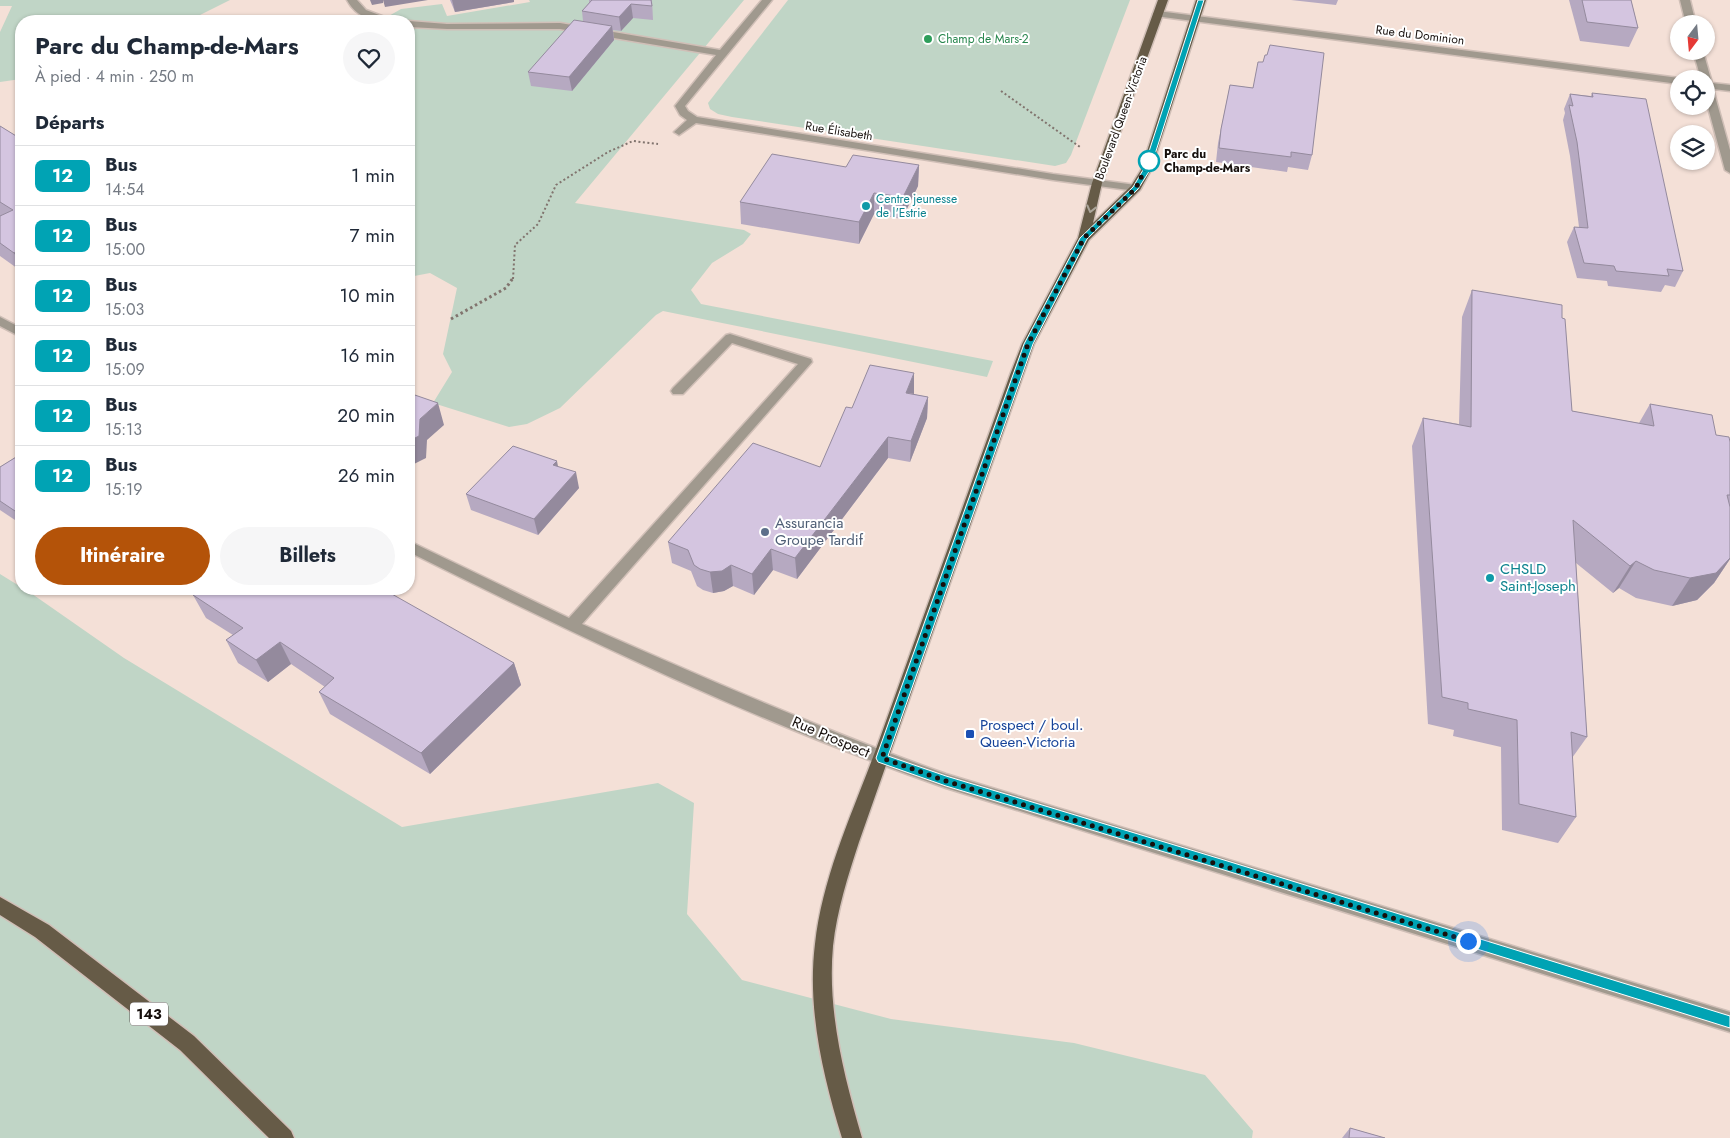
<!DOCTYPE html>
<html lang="fr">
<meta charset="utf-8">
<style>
:root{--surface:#fff;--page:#f6f6f7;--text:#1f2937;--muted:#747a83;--line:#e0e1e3;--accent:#b45309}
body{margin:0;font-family:Jost,sans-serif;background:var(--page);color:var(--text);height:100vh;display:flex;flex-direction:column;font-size:19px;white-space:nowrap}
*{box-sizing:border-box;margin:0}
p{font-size:16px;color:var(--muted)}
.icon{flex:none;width:28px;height:28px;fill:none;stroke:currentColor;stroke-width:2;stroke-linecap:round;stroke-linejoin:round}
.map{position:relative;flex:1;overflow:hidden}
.side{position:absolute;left:15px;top:15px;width:400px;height:580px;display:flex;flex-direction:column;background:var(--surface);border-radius:20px;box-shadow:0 1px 4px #0004}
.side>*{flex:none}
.badge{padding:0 10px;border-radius:8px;font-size:18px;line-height:32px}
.needle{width:32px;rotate:196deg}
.tools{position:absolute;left:1670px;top:15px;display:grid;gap:10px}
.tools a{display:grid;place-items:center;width:45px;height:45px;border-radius:50%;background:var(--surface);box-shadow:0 1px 4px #0004;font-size:25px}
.you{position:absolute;width:25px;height:25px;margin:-12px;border:4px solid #fff;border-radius:50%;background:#1a73e8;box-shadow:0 0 0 8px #1a73e833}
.map>.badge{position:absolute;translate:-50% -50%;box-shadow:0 0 0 2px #fff}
h2{padding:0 20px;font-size:19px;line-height:45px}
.round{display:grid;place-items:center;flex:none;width:52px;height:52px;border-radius:26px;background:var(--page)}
.head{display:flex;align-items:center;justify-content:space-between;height:85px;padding:0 20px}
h1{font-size:24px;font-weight:700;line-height:38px}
.button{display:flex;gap:10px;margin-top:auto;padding:10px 20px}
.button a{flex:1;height:58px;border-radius:30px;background:var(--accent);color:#fff;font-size:20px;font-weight:700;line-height:58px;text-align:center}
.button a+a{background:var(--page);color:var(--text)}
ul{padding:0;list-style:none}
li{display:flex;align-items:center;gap:15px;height:60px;padding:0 20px;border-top:1px solid var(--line)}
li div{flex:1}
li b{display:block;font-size:19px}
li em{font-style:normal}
li .badge{min-width:55px;font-weight:700;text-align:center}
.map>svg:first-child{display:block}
</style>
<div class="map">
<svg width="1730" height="1138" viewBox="0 0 1730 1138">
<rect width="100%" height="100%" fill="#f4e0d7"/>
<g fill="#c0d5c6">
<path d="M 0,0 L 230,0 L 198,16 L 146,21 L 21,21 L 21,79 L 0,82 L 0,32 L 12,6 L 0,6 Z"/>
<path d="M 529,0 L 744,0 L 575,203 L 744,230 L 751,234 L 743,244 L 712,263 L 691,290 L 701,304 L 993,361 L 987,377 L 663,311 L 656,315 L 560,408 L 527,424 L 509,427 L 433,403 L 452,372 L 443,354 L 457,288 L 430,273 L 409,277 L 409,111 L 411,110 L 415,80 L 409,76 L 409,21 L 380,21 L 401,9 L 442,4 L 447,16 L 530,2 Z"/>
<path d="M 788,0 L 1130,0 L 1071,155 L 1066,163 L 1055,166 L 732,117 L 718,114 L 710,109 L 708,103 Z"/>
<path d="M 0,574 L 21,587 L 21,589 L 25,589 L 124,658 L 402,827 L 658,783 L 694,803 L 687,914 L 742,980 L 891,1019 L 1074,1043 L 1205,1075 L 1253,1131 L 1252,1138 L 0,1138 Z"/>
</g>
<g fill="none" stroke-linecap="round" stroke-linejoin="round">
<defs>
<g id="minor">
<path d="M 347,0 L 357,0 L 366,10 L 395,21 C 376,22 357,19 347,0 Z"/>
<path d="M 762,0 L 772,0 L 685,106 L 688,111 L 697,117 L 1053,174 L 1136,185 L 1141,188 L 1136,191 L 1053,180 L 696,123 L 679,135 L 674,132 L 687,120 L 680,115 L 675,106 L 716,55 L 560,29 L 447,29 L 409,27 L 409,21 L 447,24 L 560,23 L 720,50 Z"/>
<path d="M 1680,0 L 1690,0 L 1696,24 L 1686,24 Z"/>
<path d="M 1158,11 L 1679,78 L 1682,79 L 1679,79 L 1679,84 L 1155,16 L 1153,14 Z"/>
<path d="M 1693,51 L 1703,51 L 1712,83 L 1730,85 L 1730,91 L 1713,89 L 1730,150 L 1730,173 L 1725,170 L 1706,100 L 1706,79 L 1701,79 Z"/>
<path d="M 0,317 L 21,328 L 21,337 L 0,326 Z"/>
<path d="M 730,334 L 811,359 L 812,362 L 582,624 C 702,677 823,730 946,774 L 1730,1012 L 1730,1032 L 946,788 C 761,724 584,639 409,552 L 409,541 L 569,618 L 798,364 L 732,343 L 683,394 L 673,394 L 671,391 L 673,388 L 726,335 Z"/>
</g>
<g id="major">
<path d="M 1158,0 L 1168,0 L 1102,183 L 1093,223 L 1131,186 L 1141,170 L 1196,0 L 1206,0 L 1151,170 L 1140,190 L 1089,240 L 1034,344 L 859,842 C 848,876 837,910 833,946 C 827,1011 844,1076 862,1138 L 842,1138 C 823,1076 807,1009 815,944 C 823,872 856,806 880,738 C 923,617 967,496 1010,375 L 1022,344 L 1078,238 L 1092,183 Z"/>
<path d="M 0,897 L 49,925 L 194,1036 L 291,1131 L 294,1138 L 269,1138 L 180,1050 L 35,937 L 0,915 Z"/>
</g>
</defs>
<use href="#minor" stroke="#d0bfb7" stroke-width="3"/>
<use href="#major" stroke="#d0bfb7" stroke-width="3"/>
<g stroke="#81746e" stroke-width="2" stroke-dasharray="2 2.5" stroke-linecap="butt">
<path d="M 1001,91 L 1080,147"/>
<path d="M 513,279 L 515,245 L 538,224 L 556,185 L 608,152 L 633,141 L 658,144"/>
</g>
<path stroke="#81746e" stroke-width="3" stroke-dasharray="2.5 3" stroke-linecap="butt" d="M 451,319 L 506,288 L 513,278"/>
<use href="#minor" fill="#a0998e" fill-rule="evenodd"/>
<use href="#major" fill="#665b47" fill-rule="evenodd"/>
</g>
<g fill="#b6a9c1">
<path d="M 450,0 L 514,0 L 514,2 L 455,12 Z"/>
<path d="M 589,0 L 652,0 L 653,20 L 633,18 L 621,31 L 613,30 L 614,40 L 572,91 L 531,86 L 528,72 L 583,21 L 582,11 L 589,3 Z"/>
<path d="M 1291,0 L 1338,0 L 1336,5 Z"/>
<path d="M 1569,0 L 1631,0 L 1638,28 L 1629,47 L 1580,41 Z"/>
<path d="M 1263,62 L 1312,155 L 1308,170 L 1288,167 L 1287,172 L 1216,162 L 1218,143 L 1230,85 L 1253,88 Z"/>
<path d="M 1592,93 L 1683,271 L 1675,287 L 1665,285 L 1661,292 L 1608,286 L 1607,281 L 1577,278 L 1567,242 L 1574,227 L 1579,227 L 1570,156 L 1563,120 L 1565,113 L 1564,109 L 1570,94 L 1591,96 Z"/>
<path d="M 0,126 L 21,139 L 21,271 L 0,256 Z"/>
<path d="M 919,165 L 918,186 L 902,219 L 874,214 L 859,244 L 741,224 L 740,202 L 846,167 Z"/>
<path d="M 1472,290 L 1562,318 L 1572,411 L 1639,423 L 1650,404 L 1730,442 L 1730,559 L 1714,583 L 1697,600 L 1672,606 L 1636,598 L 1619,588 L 1613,593 L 1576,563 L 1587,737 L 1572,758 L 1576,817 L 1558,843 L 1502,830 L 1501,747 L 1453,736 L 1454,730 L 1428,724 L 1412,446 L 1423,418 L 1459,424 L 1462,317 Z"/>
<path d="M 913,394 L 928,397 L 927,418 L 910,462 L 888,458 L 797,579 L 773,570 L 754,595 L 733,586 L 724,591 L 713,593 L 703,590 L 697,586 L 691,571 L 672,563 L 668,542 L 820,467 L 852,408 Z"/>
<path d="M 21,454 L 21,524 L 0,510 L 0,467 Z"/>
<path d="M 558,466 L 579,488 L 538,535 L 471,510 L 466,494 Z"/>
<path d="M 193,595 L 514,663 L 521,685 L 430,774 L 330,714 L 319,692 L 325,687 L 291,664 L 268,682 L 238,663 L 226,640 L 233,635 L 206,618 Z"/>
<path d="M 1350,1128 L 1385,1138 L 1342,1138 Z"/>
</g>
<g fill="#948a9d">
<path d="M 370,0 L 383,0 L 383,3 L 372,5 Z"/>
<path d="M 383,0 L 428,0 L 385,7 Z"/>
<path d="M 452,0 L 514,0 L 514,2 L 455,12 Z"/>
<path d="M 631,4 L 633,18 L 621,31 L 619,17 Z"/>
<path d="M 612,26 L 614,40 L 572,91 L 569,77 Z"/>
<path d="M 919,165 L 918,186 L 902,219 L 903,197 Z"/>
<path d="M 874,193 L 874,214 L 859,244 L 859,222 Z"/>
<path d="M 19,251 L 21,255 L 21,266 L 14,253 Z"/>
<path d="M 914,373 L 914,394 L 906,393 Z"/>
<path d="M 928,397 L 927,418 L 910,462 L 911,441 Z"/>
<path d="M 438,403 L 444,425 L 427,440 L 426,458 L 414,464 L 409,465 L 409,441 L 420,419 Z"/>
<path d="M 888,437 L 888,458 L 797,579 L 795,558 Z"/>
<path d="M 557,461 L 560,477 L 553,465 Z"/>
<path d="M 576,472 L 579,488 L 538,535 L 534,519 Z"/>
<path d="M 771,549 L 773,570 L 754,595 L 752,574 Z"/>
<path d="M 1730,558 L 1730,559 L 1714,583 L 1697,600 L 1672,606 L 1690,578 Z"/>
<path d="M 1636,561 L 1619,588 L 1613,593 L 1630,566 Z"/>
<path d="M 731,565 L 733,586 L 724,591 L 713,593 L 710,572 Z"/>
<path d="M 280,642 L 291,664 L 268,682 L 256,660 Z"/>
<path d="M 514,663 L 521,685 L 430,774 L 421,753 Z"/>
</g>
<g fill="#d4c5e0" stroke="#948a9d">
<path d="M 592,0 L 651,0 L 652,6 L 631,4 L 619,17 L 582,11 Z"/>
<path d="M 1582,0 L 1631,0 L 1638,28 L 1587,22 Z"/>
<path d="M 574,20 L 612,26 L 569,77 L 528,72 Z"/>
<path d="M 1270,45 L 1324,53 L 1312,155 L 1291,152 L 1291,157 L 1219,148 L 1221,129 L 1230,85 L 1253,88 L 1258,62 L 1263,62 L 1265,55 L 1267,55 Z"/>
<path d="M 1592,93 L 1646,99 L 1683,271 L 1667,269 L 1669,276 L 1616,271 L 1614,266 L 1584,263 L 1574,227 L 1588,228 L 1577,142 L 1569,105 L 1573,106 L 1570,94 L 1593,97 Z"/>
<path d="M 0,126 L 21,139 L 21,253 L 19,251 L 14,253 L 0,243 L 0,216 L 13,210 L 0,202 Z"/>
<path d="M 772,154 L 846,167 L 853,155 L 919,165 L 903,197 L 874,193 L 859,222 L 740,202 Z"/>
<path d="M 1472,290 L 1562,305 L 1562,318 L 1565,319 L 1572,411 L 1654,426 L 1650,404 L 1712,415 L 1716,435 L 1729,437 L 1730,442 L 1730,495 L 1727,495 L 1730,507 L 1730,558 L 1716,573 L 1690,578 L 1654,570 L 1636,561 L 1630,566 L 1573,520 L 1587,737 L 1571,732 L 1576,817 L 1519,804 L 1517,720 L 1468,709 L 1468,703 L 1442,697 L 1423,418 L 1471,427 Z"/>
<path d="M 870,365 L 914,373 L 906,393 L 928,397 L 911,441 L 888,437 L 795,558 L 771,549 L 752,574 L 731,565 L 722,571 L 710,572 L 700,569 L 694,565 L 688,550 L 668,542 L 753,443 L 820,467 L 846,407 L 852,408 Z"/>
<path d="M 409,393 L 438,403 L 420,419 L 419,436 L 409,441 Z"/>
<path d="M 513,446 L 557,461 L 553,465 L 576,472 L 534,519 L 466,494 Z"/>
<path d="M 21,454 L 21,515 L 0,501 L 0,467 Z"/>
<path d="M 202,589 L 383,589 L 514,663 L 421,753 L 319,692 L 334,678 L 280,642 L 256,660 L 226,640 L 243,628 L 193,595 Z"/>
<path d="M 1350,1128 L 1385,1138 L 1349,1138 Z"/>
</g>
<defs><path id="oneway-chevron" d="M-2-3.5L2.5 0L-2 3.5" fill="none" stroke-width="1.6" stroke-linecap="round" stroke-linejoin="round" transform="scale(1.25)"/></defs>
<use stroke="#aba59a" href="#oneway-chevron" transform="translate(1091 209) rotate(104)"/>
<path fill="#00a3b4" stroke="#fff" d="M 1198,0 L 1204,0 L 1150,170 L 1138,189 L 1087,239 L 1033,344 L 888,756 L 946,776 L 1224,860 L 1730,1016 L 1730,1028 L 1224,870 L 946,786 L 878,762 L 876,758 L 1024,344 L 1080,238 L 1133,187 L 1143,170 Z"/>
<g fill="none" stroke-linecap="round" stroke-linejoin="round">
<path stroke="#160f0c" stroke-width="5" stroke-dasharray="0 9" d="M 1149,161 L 1136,188 L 1084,238 L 1028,344 L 882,758 L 946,781 L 1468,941"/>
</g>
<circle fill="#2e9e5b" stroke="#fff" stroke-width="2" cx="928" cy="39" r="5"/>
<circle fill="#fff" stroke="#00a3b4" stroke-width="2.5" cx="1149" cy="161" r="10"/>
<g fill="#0f9aa8" stroke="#fff" stroke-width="2">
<circle cx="866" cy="206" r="5"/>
<circle cx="1490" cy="578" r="5"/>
</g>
<circle fill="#5c6f8a" stroke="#fff" stroke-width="2" cx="765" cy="532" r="5"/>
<rect fill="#1a4fb4" stroke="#fff" stroke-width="2" x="965" y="729" width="10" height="10" rx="2.5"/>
<g text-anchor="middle" stroke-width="4" stroke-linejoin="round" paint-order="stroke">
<g font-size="12" fill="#160f0c" stroke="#fff">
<text transform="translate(1420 35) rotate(7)" y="4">Rue du Dominion</text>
<text transform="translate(1121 118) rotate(-70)" y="4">Boulevard Queen-Victoria</text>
<text transform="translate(839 131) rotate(9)" y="4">Rue Élisabeth</text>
</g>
<g font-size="12" fill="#27864d" stroke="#fff" text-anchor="start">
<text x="938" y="43">Champ de Mars-2</text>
</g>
<g font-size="12" font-weight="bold" fill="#160f0c" stroke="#fff" text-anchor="start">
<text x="1164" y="158">Parc du<tspan x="1164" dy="14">Champ-de-Mars</tspan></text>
</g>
<g font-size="12" fill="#0d838f" stroke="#fff" text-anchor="start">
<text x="876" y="203">Centre jeunesse<tspan x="876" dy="14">de l'Estrie</tspan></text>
</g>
<rect fill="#fff" stroke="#5c5755" stroke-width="1" x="130" y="1002.5" width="38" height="23" rx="4"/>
<g font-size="14" font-weight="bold" fill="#160f0c">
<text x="149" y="1019">143</text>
</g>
<g font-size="15" fill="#4e5e75" stroke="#fff" text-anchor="start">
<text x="775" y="528">Assurancia<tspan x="775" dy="17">Groupe Tardif</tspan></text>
</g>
<g font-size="15" fill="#0d838f" stroke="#fff" text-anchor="start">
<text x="1500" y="574">CHSLD<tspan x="1500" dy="17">Saint-Joseph</tspan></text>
</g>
<g font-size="15" fill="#164399" stroke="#fff" text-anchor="start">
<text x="980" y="730">Prospect / boul.<tspan x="980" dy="17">Queen-Victoria</tspan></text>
</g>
<g font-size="15" fill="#160f0c" stroke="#fff">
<text transform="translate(831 737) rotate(23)" y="5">Rue Prospect</text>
</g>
</g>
</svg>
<div class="tools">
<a><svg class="needle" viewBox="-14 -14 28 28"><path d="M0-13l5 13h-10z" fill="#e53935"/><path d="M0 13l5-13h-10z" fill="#747a83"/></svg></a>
<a><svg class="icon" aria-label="locate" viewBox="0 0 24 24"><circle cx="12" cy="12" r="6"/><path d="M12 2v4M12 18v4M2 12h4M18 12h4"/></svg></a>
<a><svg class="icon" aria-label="layers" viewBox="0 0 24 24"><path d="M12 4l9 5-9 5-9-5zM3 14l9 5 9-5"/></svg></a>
</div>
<div class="you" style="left:1468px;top:941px"></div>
<section class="side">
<div class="head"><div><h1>Parc du Champ-de-Mars</h1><p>À pied · 4 min · 250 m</p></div><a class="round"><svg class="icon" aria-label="heart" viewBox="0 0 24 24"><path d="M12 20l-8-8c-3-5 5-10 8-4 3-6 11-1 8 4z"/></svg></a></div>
<h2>Départs</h2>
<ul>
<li><span class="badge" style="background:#00a3b4;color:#fff">12</span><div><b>Bus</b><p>14:54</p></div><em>1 min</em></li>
<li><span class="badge" style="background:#00a3b4;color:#fff">12</span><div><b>Bus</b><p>15:00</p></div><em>7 min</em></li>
<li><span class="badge" style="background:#00a3b4;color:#fff">12</span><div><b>Bus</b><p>15:03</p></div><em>10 min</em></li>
<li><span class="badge" style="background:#00a3b4;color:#fff">12</span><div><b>Bus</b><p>15:09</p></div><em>16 min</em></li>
<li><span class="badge" style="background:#00a3b4;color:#fff">12</span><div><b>Bus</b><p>15:13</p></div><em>20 min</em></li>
<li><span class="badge" style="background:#00a3b4;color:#fff">12</span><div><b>Bus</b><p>15:19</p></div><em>26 min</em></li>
</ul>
<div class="button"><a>Itinéraire</a><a>Billets</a></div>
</section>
</div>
